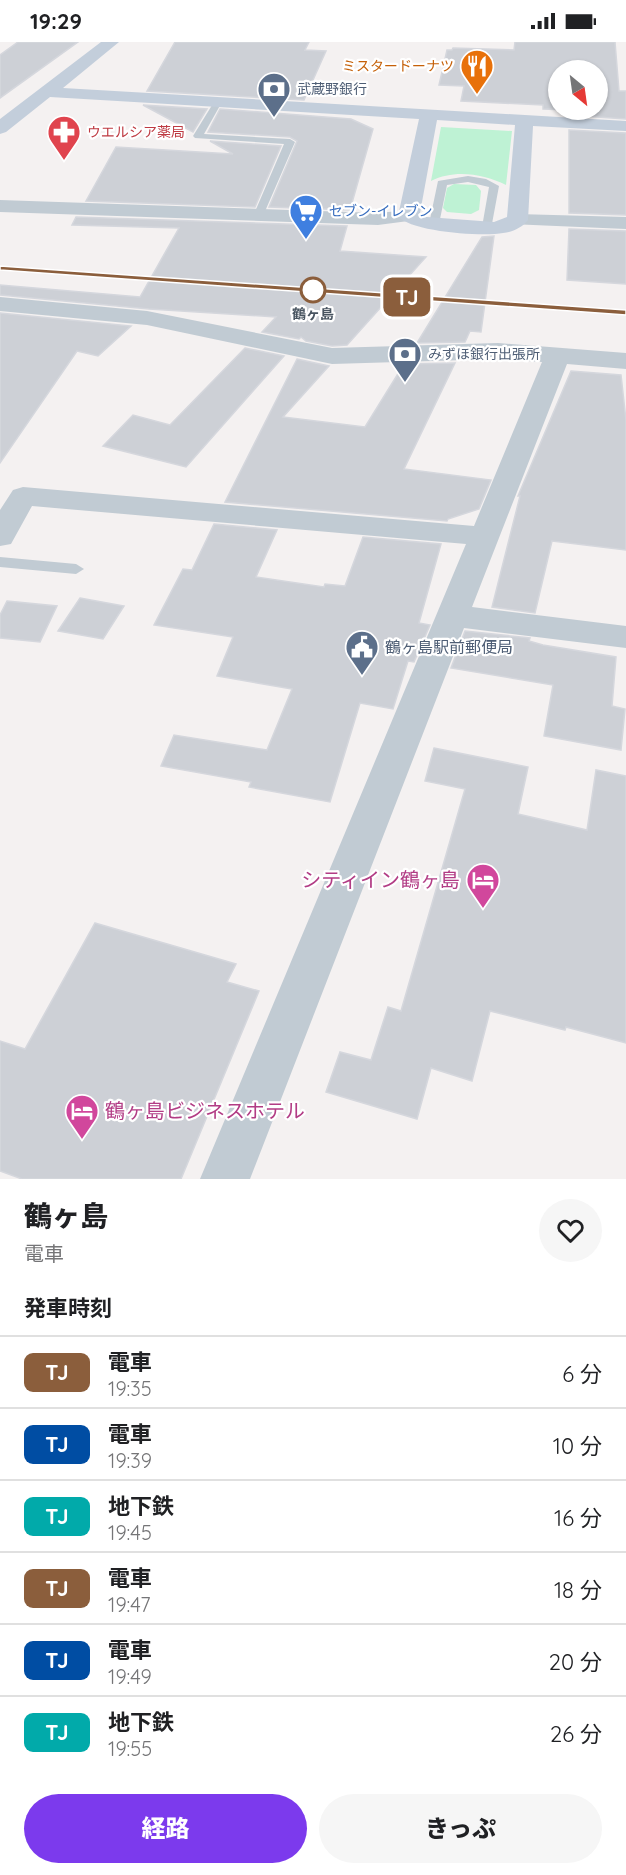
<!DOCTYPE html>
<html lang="ja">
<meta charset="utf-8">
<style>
:root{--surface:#fff;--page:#f6f6f6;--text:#202124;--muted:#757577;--line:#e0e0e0;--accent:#7c3aed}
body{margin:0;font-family:Quicksand,"Noto Sans JP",sans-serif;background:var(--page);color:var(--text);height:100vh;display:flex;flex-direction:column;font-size:22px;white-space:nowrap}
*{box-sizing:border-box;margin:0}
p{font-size:20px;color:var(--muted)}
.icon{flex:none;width:33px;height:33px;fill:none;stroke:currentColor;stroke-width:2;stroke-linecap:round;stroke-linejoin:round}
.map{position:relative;height:1137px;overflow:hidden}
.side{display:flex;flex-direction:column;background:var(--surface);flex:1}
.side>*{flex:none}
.badge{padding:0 12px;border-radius:9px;font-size:21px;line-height:39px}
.needle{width:39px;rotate:151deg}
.fabs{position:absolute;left:548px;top:18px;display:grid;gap:12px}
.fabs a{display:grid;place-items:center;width:60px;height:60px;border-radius:50%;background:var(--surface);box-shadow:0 2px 4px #0004;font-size:30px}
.map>.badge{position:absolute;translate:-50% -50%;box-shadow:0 0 0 3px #fff}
h2{padding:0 24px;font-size:22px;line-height:54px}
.round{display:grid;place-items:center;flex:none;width:63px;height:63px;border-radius:32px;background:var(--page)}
.headline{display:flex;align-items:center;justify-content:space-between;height:102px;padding:0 24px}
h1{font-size:28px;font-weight:800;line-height:45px}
.primary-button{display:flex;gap:12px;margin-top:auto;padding:12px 24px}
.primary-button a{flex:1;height:69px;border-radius:36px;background:var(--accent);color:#fff;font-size:24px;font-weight:800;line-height:69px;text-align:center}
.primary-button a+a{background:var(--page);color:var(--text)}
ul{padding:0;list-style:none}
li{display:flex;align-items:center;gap:18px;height:72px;padding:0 24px;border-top:2px solid var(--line)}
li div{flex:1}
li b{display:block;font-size:22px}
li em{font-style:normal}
li .badge{min-width:66px;font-weight:700;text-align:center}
.status{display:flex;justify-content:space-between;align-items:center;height:42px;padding:0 30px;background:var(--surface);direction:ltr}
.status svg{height:16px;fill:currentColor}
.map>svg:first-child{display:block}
</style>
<div class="status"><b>19:29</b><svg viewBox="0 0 49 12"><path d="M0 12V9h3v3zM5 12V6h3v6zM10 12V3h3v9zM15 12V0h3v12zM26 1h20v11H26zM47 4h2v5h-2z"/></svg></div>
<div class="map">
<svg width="626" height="1137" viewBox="0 0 626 1137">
<rect width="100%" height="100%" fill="#f4f1f1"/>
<g fill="#bef2d4">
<path d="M 441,85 L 512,89 L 506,143 C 483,132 455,127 431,139 Z"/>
<path d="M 454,142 L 476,143 L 481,149 L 479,168 L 471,172 L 447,170 L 443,166 L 447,146 Z"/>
</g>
<g fill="#cdd0d6" stroke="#d5d7dd" stroke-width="1.5" fill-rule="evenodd">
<path d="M 18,0 L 78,0 L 0,56 L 0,13 Z"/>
<path d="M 175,0 L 309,0 L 305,8 L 326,9 L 304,58 L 147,49 Z"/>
<path d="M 515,0 L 615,0 L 619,49 L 626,49 L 626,77 L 569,73 L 569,68 L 543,67 L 543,63 L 461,59 L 464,44 L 439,43 L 447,8 L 452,8 L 453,6 L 514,8 ZM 558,28 L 597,28 L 597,68 L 558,68 Z"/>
<path d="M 143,63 L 207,67 L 193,90 Z"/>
<path d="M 220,67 L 351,77 L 373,87 L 350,168 L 269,165 L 297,99 L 290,95 L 208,90 Z"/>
<path d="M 569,88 L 626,91 L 626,173 L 569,171 Z"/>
<path d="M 210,99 L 281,104 L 255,165 L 86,159 L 116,105 L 233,112 Z"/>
<path d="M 76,175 L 347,184 L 340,209 L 426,215 L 347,303 L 332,304 L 306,299 L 301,295 L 299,297 L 262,290 L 276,275 L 149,267 L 0,253 L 0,243 L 140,255 L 179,186 L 72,183 Z"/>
<path d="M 569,187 L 626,189 L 626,242 L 567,238 Z"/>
<path d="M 494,194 L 481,290 L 470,289 L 465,300 L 417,301 L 482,195 Z"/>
<path d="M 0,271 L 131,284 L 98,314 L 77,309 L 0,421 Z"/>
<path d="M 245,306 L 284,314 L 186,425 L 103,404 L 133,373 L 170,383 Z"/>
<path d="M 297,317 L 329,324 L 283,375 L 365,385 L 404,322 L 455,321 L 404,427 L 491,438 L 479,467 L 448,477 L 447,479 L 225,460 Z"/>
<path d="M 571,329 L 621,333 L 626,378 L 626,508 L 552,499 L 535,571 L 492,565 L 520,454 L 518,454 Z"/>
<path d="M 214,482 L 277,488 L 256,535 L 324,545 L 325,542 L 345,544 L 363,495 L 441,502 L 419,581 L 430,583 L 414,620 L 408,619 L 393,667 L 360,661 L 330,760 L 249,745 L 251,740 L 161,724 L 174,693 L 267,708 L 292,647 L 217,634 L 233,595 L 154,583 L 183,527 L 192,528 Z"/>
<path d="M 80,556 L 124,564 L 103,597 L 58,589 Z"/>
<path d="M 7,559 L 57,564 L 40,600 L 0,596 L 0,573 Z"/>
<path d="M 465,589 L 530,596 L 529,599 L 543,603 L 616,615 L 612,664 L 625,667 L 621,708 L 544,694 L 553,643 L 451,626 Z"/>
<path d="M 434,706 L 528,725 L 518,772 L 587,788 L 596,728 L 626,734 L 626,1001 L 566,985 L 565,988 L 490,969 L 472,1039 L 431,1026 L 417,1077 L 326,1050 L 340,1010 L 371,1018 L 388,965 L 401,969 L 465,747 L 425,739 Z"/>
<path d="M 95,881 L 236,922 L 227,940 L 259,949 L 181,1137 L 22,1137 L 0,1129 L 0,999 L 25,1007 Z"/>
</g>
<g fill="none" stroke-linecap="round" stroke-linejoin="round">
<g fill="#c1cbd3" fill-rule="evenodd">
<path d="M 218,57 L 222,60 L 204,92 L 290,97 L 295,100 L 263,174 L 254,172 L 284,102 L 195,96 L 193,94 L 214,60 Z"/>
<path d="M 468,134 L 486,137 L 499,144 L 491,187 L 483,187 L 482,185 L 489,145 L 468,140 L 447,143 L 439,182 L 438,184 L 430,184 L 429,182 L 438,139 Z"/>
<path d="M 0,515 L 76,522 L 84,527 L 76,532 L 0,525 Z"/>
</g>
<g fill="#c1cbd3" fill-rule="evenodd">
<path d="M 0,158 L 378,171 L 409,168 L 416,170 L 420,174 L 416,178 L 378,183 L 0,170 Z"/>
<path d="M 517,172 L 626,175 L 626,187 L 510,182 L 506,178 L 510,174 Z"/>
<path d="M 0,255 L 147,269 L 332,306 L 498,301 L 626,311 L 626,327 L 567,322 L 472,565 L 626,584 L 626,606 L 464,586 L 250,1137 L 200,1137 L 466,502 L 32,464 L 11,502 L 0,504 L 0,468 L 13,448 L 23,445 L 474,484 L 542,320 L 498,317 L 332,322 L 147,283 L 0,269 Z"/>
</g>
<path fill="#c3cedb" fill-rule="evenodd" d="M 101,0 L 119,0 L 63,46 L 626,79 L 626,89 L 533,84 L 528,178 C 522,186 512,190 503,191 C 484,195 410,190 398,174 L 419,77 L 50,55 L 6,90 L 0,92 L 0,77 ZM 437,78 L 515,83 L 507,175 L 494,180 L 427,175 L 420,171 Z"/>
<path stroke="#b3b6bc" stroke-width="3" d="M 0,226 L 626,271"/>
</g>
<path fill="#8b5e3c" stroke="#fff" stroke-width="1.5" d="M 0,224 L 626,268 L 626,273 L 0,228 Z"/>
<defs>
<symbol id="restaurant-pin" viewBox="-11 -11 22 30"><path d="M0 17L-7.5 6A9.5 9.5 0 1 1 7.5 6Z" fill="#e8710a" stroke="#fff"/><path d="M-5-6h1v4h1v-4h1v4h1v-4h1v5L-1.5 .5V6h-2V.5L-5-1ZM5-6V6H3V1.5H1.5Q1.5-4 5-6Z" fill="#fff"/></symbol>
<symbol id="bank-pin" viewBox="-11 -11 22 30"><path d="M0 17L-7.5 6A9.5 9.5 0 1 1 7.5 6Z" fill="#5c6f8a" stroke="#fff"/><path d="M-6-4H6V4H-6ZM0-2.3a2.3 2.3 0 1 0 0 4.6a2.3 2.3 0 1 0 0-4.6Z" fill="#fff"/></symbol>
<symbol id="pharmacy-pin" viewBox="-11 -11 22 30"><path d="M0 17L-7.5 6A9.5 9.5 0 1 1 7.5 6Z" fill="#e0444e" stroke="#fff"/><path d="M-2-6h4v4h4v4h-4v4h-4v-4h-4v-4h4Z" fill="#fff"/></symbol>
<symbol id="supermarket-pin" viewBox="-11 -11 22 30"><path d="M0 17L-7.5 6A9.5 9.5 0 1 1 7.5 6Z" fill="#3f7fe0" stroke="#fff"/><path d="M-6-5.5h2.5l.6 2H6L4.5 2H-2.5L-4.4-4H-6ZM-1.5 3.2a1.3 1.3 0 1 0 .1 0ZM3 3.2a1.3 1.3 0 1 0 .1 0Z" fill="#fff"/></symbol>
<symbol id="civic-pin" viewBox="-11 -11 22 30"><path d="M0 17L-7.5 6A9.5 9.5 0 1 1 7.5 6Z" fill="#5c6f8a" stroke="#fff"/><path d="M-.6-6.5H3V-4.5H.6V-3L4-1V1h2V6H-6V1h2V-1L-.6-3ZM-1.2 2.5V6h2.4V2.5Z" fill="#fff"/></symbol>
<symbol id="hotel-pin" viewBox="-11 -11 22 30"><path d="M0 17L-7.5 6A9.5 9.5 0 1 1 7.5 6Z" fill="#d1479c" stroke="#fff"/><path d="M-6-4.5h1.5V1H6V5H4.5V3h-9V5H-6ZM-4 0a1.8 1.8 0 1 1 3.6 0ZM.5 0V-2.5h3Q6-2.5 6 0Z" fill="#fff"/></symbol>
</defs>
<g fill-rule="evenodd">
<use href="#restaurant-pin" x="458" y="5" width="38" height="52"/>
<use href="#bank-pin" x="255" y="28" width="38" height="52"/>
<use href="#pharmacy-pin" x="45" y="71" width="38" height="52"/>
<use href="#supermarket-pin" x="287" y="150" width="38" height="52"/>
<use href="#bank-pin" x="386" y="293" width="38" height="52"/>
<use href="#civic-pin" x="343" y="586" width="38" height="52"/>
<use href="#hotel-pin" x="464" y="819" width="38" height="52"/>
<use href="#hotel-pin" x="63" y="1050" width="38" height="52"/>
</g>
<circle fill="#fff" stroke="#8b5e3c" stroke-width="3" cx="313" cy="248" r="12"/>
<g text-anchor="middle" stroke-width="4.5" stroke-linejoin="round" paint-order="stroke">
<g font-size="14" fill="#c56008" stroke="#fff" text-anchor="end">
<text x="454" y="29">ミスタードーナツ</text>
</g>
<g font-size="14" fill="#4e5e75" stroke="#fff" text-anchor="start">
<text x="297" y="52">武蔵野銀行</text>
<text x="428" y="317">みずほ銀行出張所</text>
</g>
<g font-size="14" fill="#be3a42" stroke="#fff" text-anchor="start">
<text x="87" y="95">ウエルシア薬局</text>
</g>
<g font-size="14" fill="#366cbe" stroke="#fff" text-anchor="start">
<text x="329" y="174">セブン-イレブン</text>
</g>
<g font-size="14" font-weight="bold" fill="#485460" stroke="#fff">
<text x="313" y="277">鶴ヶ島</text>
</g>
<g font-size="16" fill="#4e5e75" stroke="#fff" text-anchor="start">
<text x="385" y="611">鶴ヶ島駅前郵便局</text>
</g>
<g font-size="20" fill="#b23c85" stroke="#fff" text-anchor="end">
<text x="460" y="845">シティイン鶴ヶ島</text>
<text x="105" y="1076" text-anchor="start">鶴ヶ島ビジネスホテル</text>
</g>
</g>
</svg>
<div class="fabs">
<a><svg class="needle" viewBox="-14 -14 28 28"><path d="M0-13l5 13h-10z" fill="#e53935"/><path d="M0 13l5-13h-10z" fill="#757577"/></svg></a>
</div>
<b class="badge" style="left:407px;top:255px;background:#8b5e3c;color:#fff">TJ</b>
</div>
<section class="side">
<div class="headline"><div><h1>鶴ヶ島</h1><p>電車</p></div><a class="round"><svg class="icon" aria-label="heart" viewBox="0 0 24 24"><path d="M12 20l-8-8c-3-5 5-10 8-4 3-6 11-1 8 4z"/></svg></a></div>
<h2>発車時刻</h2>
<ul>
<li><span class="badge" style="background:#8b5e3c;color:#fff">TJ</span><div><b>電車</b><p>19:35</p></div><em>6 分</em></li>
<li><span class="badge" style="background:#004da3;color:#fff">TJ</span><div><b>電車</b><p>19:39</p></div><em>10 分</em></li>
<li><span class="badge" style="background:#01aaaa;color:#fff">TJ</span><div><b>地下鉄</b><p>19:45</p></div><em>16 分</em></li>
<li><span class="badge" style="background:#8b5e3c;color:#fff">TJ</span><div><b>電車</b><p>19:47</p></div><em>18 分</em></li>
<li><span class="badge" style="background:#004da3;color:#fff">TJ</span><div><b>電車</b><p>19:49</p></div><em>20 分</em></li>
<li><span class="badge" style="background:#01aaaa;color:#fff">TJ</span><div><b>地下鉄</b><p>19:55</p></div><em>26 分</em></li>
</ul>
<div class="primary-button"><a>経路</a><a>きっぷ</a></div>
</section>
